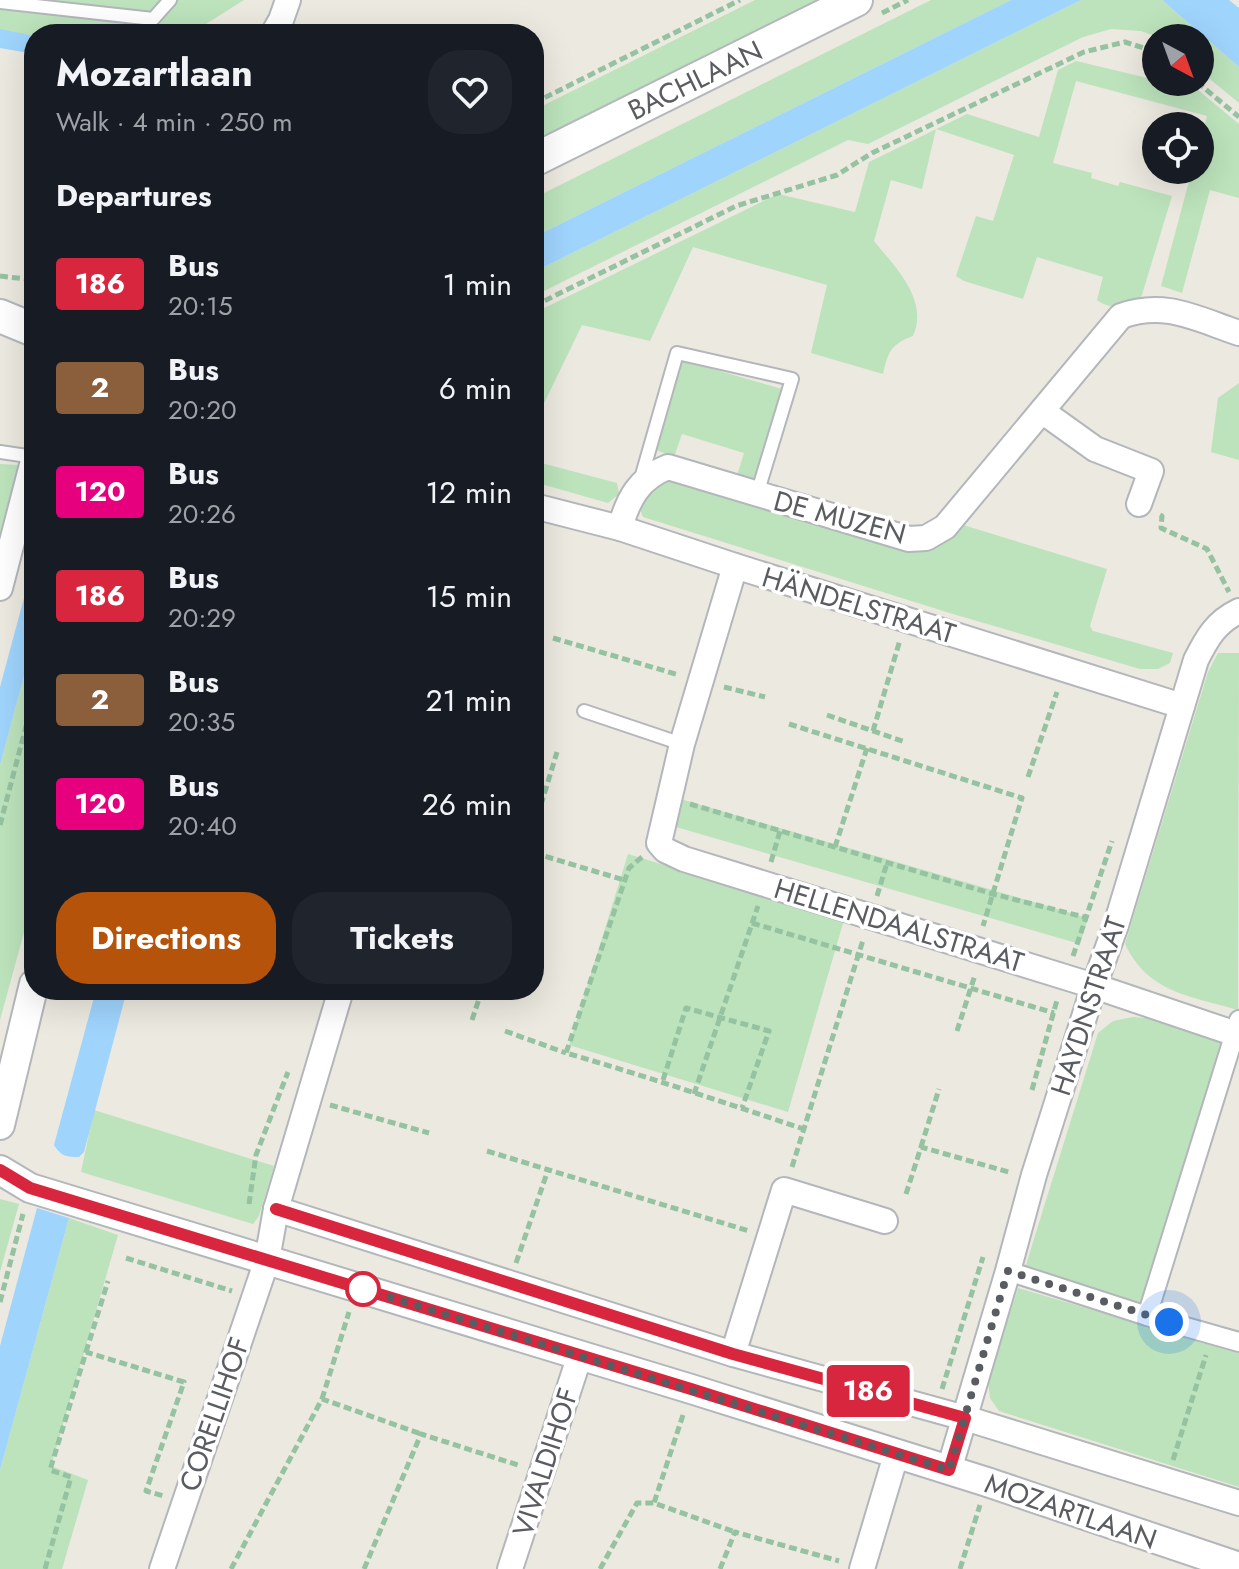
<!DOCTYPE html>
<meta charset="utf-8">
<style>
:root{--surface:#171b24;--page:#20242c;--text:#f1f3f6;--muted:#9ea1a6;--accent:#b45309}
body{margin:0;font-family:Jost,sans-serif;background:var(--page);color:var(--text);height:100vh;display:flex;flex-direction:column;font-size:30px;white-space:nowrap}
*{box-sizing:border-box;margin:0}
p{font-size:26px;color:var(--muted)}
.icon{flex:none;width:44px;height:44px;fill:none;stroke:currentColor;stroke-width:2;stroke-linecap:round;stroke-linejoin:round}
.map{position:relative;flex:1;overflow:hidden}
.details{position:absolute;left:24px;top:24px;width:520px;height:976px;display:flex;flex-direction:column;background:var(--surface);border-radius:32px;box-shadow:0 8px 32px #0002}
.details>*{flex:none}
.badge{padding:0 16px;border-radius:6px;font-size:28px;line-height:52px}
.needle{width:52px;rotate:139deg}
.fabs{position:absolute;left:1142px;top:24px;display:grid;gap:16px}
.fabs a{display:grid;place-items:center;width:72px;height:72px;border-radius:50%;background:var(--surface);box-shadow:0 8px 32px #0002;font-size:40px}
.you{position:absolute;width:40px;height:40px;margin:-20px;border:6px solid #fff;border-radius:50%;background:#1a73e8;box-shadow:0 0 0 12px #1a73e833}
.map>.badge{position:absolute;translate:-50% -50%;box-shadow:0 0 0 4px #fff}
h2{padding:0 32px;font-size:30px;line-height:72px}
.round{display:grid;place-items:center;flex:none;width:84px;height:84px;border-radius:32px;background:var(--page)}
.head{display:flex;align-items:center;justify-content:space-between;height:136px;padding:0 32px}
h1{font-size:38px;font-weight:700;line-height:60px}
.cta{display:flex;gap:16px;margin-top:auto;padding:16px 32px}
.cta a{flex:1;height:92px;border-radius:32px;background:var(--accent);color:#fff;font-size:32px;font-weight:700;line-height:92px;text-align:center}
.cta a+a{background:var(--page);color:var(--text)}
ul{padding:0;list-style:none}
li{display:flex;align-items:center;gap:24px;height:104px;padding:0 32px}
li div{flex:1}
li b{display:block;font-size:30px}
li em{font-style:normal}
li .badge{min-width:88px;font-weight:700;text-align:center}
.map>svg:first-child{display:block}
</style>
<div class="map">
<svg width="1239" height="1569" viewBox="0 0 1239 1569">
<rect width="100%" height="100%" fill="#ece9e0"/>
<g fill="#bce3bc">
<path d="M 0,0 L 244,0 L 190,34 L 34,34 L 34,43 L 0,35 Z"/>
<path d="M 755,0 L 825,0 L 534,145 L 534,110 Z"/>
<path d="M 931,0 L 1011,0 L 534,237 L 534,198 Z"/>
<path d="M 1081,0 L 1162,0 L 1239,67 L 1239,103 L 1200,71 L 1200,38 L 1161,38 L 1141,31 L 1111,29 L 1083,37 L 868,144 L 848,140 L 534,296 L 534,272 Z"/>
<path d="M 1076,61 L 1156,80 L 1156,82 L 1198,90 L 1239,124 L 1239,198 L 1210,190 L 1182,293 L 1161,286 L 1192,170 L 1200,170 L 1200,142 L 1207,116 L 1076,81 L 1053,163 L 1092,173 L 1091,178 L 1118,186 L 1120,182 L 1172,196 L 1141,298 C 1123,303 1113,312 1097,300 L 1103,277 L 1037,257 L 1023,299 L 964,281 L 956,276 L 976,216 L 993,221 L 1014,155 L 936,129 L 922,189 L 891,180 L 874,241 C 896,268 929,300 913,336 C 891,344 888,352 883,374 L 811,353 L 827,285 L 693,247 L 650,341 L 582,325 L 534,424 L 534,313 L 778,194 L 855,212 L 869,162 L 967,114 L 1039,137 L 1058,70 Z"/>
<path d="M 681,360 L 782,389 L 756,479 L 737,476 L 744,453 L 682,434 L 674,457 L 656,450 Z"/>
<path d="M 1239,383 L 1239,460 L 1211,452 L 1218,398 Z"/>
<path d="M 534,461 L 617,483 L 619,494 L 608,503 L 534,482 Z"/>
<path d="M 0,464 L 19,465 L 0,537 Z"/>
<path d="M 660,480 L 674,482 L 909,550 C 933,550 945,542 960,524 L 1107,569 L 1090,626 L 1093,631 L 1173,653 L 1170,663 L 1158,669 L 1140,669 L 953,614 L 643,517 L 638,503 Z"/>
<path d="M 34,639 L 34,896 L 0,1020 L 0,765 Z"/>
<path d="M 1218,653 L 1239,653 L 1238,1010 C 1191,996 1148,993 1125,944 L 1208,672 Z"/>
<path d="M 677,798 L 1088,918 L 1080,944 L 669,825 Z"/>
<path d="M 628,854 L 844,920 L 788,1112 L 569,1045 Z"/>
<path d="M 1133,1017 L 1162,1019 L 1229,1038 L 1148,1306 L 1024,1271 L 1098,1033 L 1113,1021 Z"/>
<path d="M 94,1110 L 274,1166 L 259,1216 L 253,1224 L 81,1172 Z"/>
<path d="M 0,1199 L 19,1204 L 0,1272 Z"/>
<path d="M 69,1218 L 118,1235 L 51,1466 L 88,1480 L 62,1569 L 0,1569 L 0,1470 Z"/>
<path d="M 1018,1288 L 1239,1353 L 1239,1487 L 999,1411 L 990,1398 L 988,1382 Z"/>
</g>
<g fill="#9fd4fd">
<path d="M 1011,0 L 1081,0 L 534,272 L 534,237 Z"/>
<path d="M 1162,0 L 1229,0 L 1239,8 L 1239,67 Z"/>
<path d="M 0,29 L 34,36 L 34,54 L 0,48 Z"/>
<path d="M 34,561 L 34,639 L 0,765 L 0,687 Z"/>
<path d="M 96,990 L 127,990 L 84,1152 L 79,1157 C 66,1157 61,1156 54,1145 Z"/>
<path d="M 37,1208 L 69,1218 L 0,1470 L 0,1346 Z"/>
</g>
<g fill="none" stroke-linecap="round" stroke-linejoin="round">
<defs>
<g id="service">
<path d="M 0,2 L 153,19 L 170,0"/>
<path d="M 0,452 L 34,457"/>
<path d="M 640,482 L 677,353 L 792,379 L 757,494"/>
<path d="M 584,711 L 682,744"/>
</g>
<g id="pedestrian">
<path d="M 1008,1271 L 1147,1316 L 1239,1020"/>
<path d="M 1147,1316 L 1239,1342"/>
</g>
<g id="minor">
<path d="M 273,34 L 281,20 L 288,0"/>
<path d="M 1042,411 L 1095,449 L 1151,471 L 1139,504"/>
<path d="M 534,506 L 620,528 L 735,566 L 1182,706"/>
<path d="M 620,528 C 628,499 639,478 668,467 L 909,539 L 926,538 L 945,527 L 1121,316 C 1165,300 1197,319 1239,333"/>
<path d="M 735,566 L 682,744 L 659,843 L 665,850 L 684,859 L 1094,986 L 1239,1035"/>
<path d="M 0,588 L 34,457"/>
<path d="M 276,1209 L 733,1354 L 965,1418 L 1239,1503"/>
<path d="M 733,1354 L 784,1190 L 885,1221"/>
<path d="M 949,1470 L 1008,1271 L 1034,1175 L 1094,986 L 1116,925 L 1196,660 C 1207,638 1216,622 1239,611"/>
<path d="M 162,1569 L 267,1260 L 276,1209 L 341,990"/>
<path d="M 510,1569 L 580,1355"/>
<path d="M 862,1569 L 896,1455"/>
</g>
<g id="tertiary">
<path d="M 0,1125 L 34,984"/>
<path d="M 0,1170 L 30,1188 L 691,1389 L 987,1482 L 1239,1567"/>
</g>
<g id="secondary">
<path d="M 534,160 L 856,0"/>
<path d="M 0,316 L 34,330"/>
</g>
</defs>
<use href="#service" stroke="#b3b6bb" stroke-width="16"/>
<use href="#pedestrian" stroke="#b3b6bb" stroke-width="22"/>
<use href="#minor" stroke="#b3b6bb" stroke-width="28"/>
<use href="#tertiary" stroke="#b3b6bb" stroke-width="32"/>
<use href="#secondary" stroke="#b4b7bd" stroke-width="36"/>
<g stroke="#95c2a1" stroke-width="5" stroke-dasharray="8 4" stroke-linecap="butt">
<path d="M 882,13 L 908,0"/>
<path d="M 1197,82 L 1239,117"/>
<path d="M 534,103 L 740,0"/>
<path d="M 0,276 L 34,280"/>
<path d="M 534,306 L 736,206 L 837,175 L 872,153 L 1084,52 L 1125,42 L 1156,52"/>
<path d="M 1160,515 L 1162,516 L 1161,528 L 1207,549 L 1229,592"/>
<path d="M 553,638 L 679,675"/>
<path d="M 724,687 L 765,697"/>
<path d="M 827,715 L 905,742"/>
<path d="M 789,724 L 1022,798 L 983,926"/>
<path d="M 873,731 L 900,640"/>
<path d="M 1028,777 L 1057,692"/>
<path d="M 690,804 L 993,894 L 1088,918"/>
<path d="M 0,825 L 34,696"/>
<path d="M 534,828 L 557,752"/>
<path d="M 835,847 L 867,748"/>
<path d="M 534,853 L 624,880"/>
<path d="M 642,857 L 629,868 L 566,1053 C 646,1076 725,1103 804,1129"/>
<path d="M 771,862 L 780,831"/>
<path d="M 877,896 L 887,863"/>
<path d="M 752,923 L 1054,1013"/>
<path d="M 1073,956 L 1112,841"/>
<path d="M 472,1020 L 482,990"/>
<path d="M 505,1031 L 566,1053"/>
<path d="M 957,1031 L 975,975"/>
<path d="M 663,1080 L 686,1008 L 769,1031 L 742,1108"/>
<path d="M 1032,1090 L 1057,1000"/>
<path d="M 694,1094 L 758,906"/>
<path d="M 330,1105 L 429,1133"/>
<path d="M 921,1147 L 939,1089"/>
<path d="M 487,1151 L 749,1231"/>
<path d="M 792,1167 L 863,940"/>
<path d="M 906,1194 L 921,1147 L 1012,1173"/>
<path d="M 249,1204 L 256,1155 L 288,1072"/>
<path d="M 126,1258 L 232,1291"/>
<path d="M 516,1263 L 548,1170"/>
<path d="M 0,1302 L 23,1214"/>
<path d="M 86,1352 L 108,1281"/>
<path d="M 942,1389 L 983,1257"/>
<path d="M 322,1399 L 349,1312"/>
<path d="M 683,1415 L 654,1503 L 735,1532"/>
<path d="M 1173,1460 L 1206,1355"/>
<path d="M 45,1569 L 71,1477 L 50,1470 L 86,1352 L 184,1382 L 146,1491 L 164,1496"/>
<path d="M 231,1569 L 322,1399 L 421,1434"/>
<path d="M 364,1569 L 421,1434 L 521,1466"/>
<path d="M 600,1569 L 637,1503 L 654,1503"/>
<path d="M 720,1569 L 735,1532 L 839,1561"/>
<path d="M 960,1569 L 980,1505"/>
</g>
<use href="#service" stroke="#fff" stroke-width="12"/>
<use href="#pedestrian" stroke="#fff" stroke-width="18"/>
<use href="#minor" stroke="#fff" stroke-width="24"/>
<use href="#tertiary" stroke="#fff" stroke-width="28"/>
<use href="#secondary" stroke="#fff" stroke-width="32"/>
</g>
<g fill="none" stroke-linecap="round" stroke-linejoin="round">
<defs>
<path id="line" d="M 0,1170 L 30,1188 L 691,1389 L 949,1470 L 965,1418 L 733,1354 L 276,1209"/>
</defs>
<use href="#line" stroke="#fff" stroke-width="18"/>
<use href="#line" stroke="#d7263d" stroke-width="12"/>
<path stroke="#595c61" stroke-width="8" stroke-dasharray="0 14.4" d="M 363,1289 L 949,1470 L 1008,1271 L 1169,1322"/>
</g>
<circle fill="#fff" stroke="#d7263d" stroke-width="4" cx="363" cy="1289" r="16"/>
<g text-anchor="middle" stroke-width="7" stroke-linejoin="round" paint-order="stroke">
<g font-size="28" fill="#595c61" stroke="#fff">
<text transform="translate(695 80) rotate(-26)" y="10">BACHLAAN</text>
<text transform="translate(840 517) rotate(15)" y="10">DE MUZEN</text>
<text transform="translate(859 605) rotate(17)" y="10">HÄNDELSTRAAT</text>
<text transform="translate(899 925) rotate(17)" y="10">HELLENDAALSTRAAT</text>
<text transform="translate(1088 1006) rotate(-72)" y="10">HAYDNSTRAAT</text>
<text transform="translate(214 1414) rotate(-71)" y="10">CORELLIHOF</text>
<text transform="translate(545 1462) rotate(-72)" y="10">VIVALDIHOF</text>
<text transform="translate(1071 1511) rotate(19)" y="10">MOZARTLAAN</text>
</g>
</g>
</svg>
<div class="fabs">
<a><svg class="needle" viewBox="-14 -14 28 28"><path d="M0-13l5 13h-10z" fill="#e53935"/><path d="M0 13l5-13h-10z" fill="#9ea1a6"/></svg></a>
<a><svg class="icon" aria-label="locate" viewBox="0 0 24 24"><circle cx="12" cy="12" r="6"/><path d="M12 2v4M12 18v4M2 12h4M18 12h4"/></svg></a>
</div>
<div class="you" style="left:1169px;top:1322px"></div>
<b class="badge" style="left:868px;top:1391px;background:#d7263d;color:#fff">186</b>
<section class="details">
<div class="head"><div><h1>Mozartlaan</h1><p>Walk · 4 min · 250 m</p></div><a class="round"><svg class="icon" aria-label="heart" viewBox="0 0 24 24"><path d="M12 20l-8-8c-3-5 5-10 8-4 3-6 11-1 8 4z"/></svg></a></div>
<h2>Departures</h2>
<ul>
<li><span class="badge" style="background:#d7263d;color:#fff">186</span><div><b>Bus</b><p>20:15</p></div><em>1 min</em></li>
<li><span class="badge" style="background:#8b5e3c;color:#fff">2</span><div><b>Bus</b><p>20:20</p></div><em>6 min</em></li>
<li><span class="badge" style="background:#e6007e;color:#fff">120</span><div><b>Bus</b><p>20:26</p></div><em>12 min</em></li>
<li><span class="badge" style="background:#d7263d;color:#fff">186</span><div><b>Bus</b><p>20:29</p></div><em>15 min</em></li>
<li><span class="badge" style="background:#8b5e3c;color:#fff">2</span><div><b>Bus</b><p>20:35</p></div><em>21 min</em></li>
<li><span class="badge" style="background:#e6007e;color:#fff">120</span><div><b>Bus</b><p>20:40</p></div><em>26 min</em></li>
</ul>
<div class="cta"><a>Directions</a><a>Tickets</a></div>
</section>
</div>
